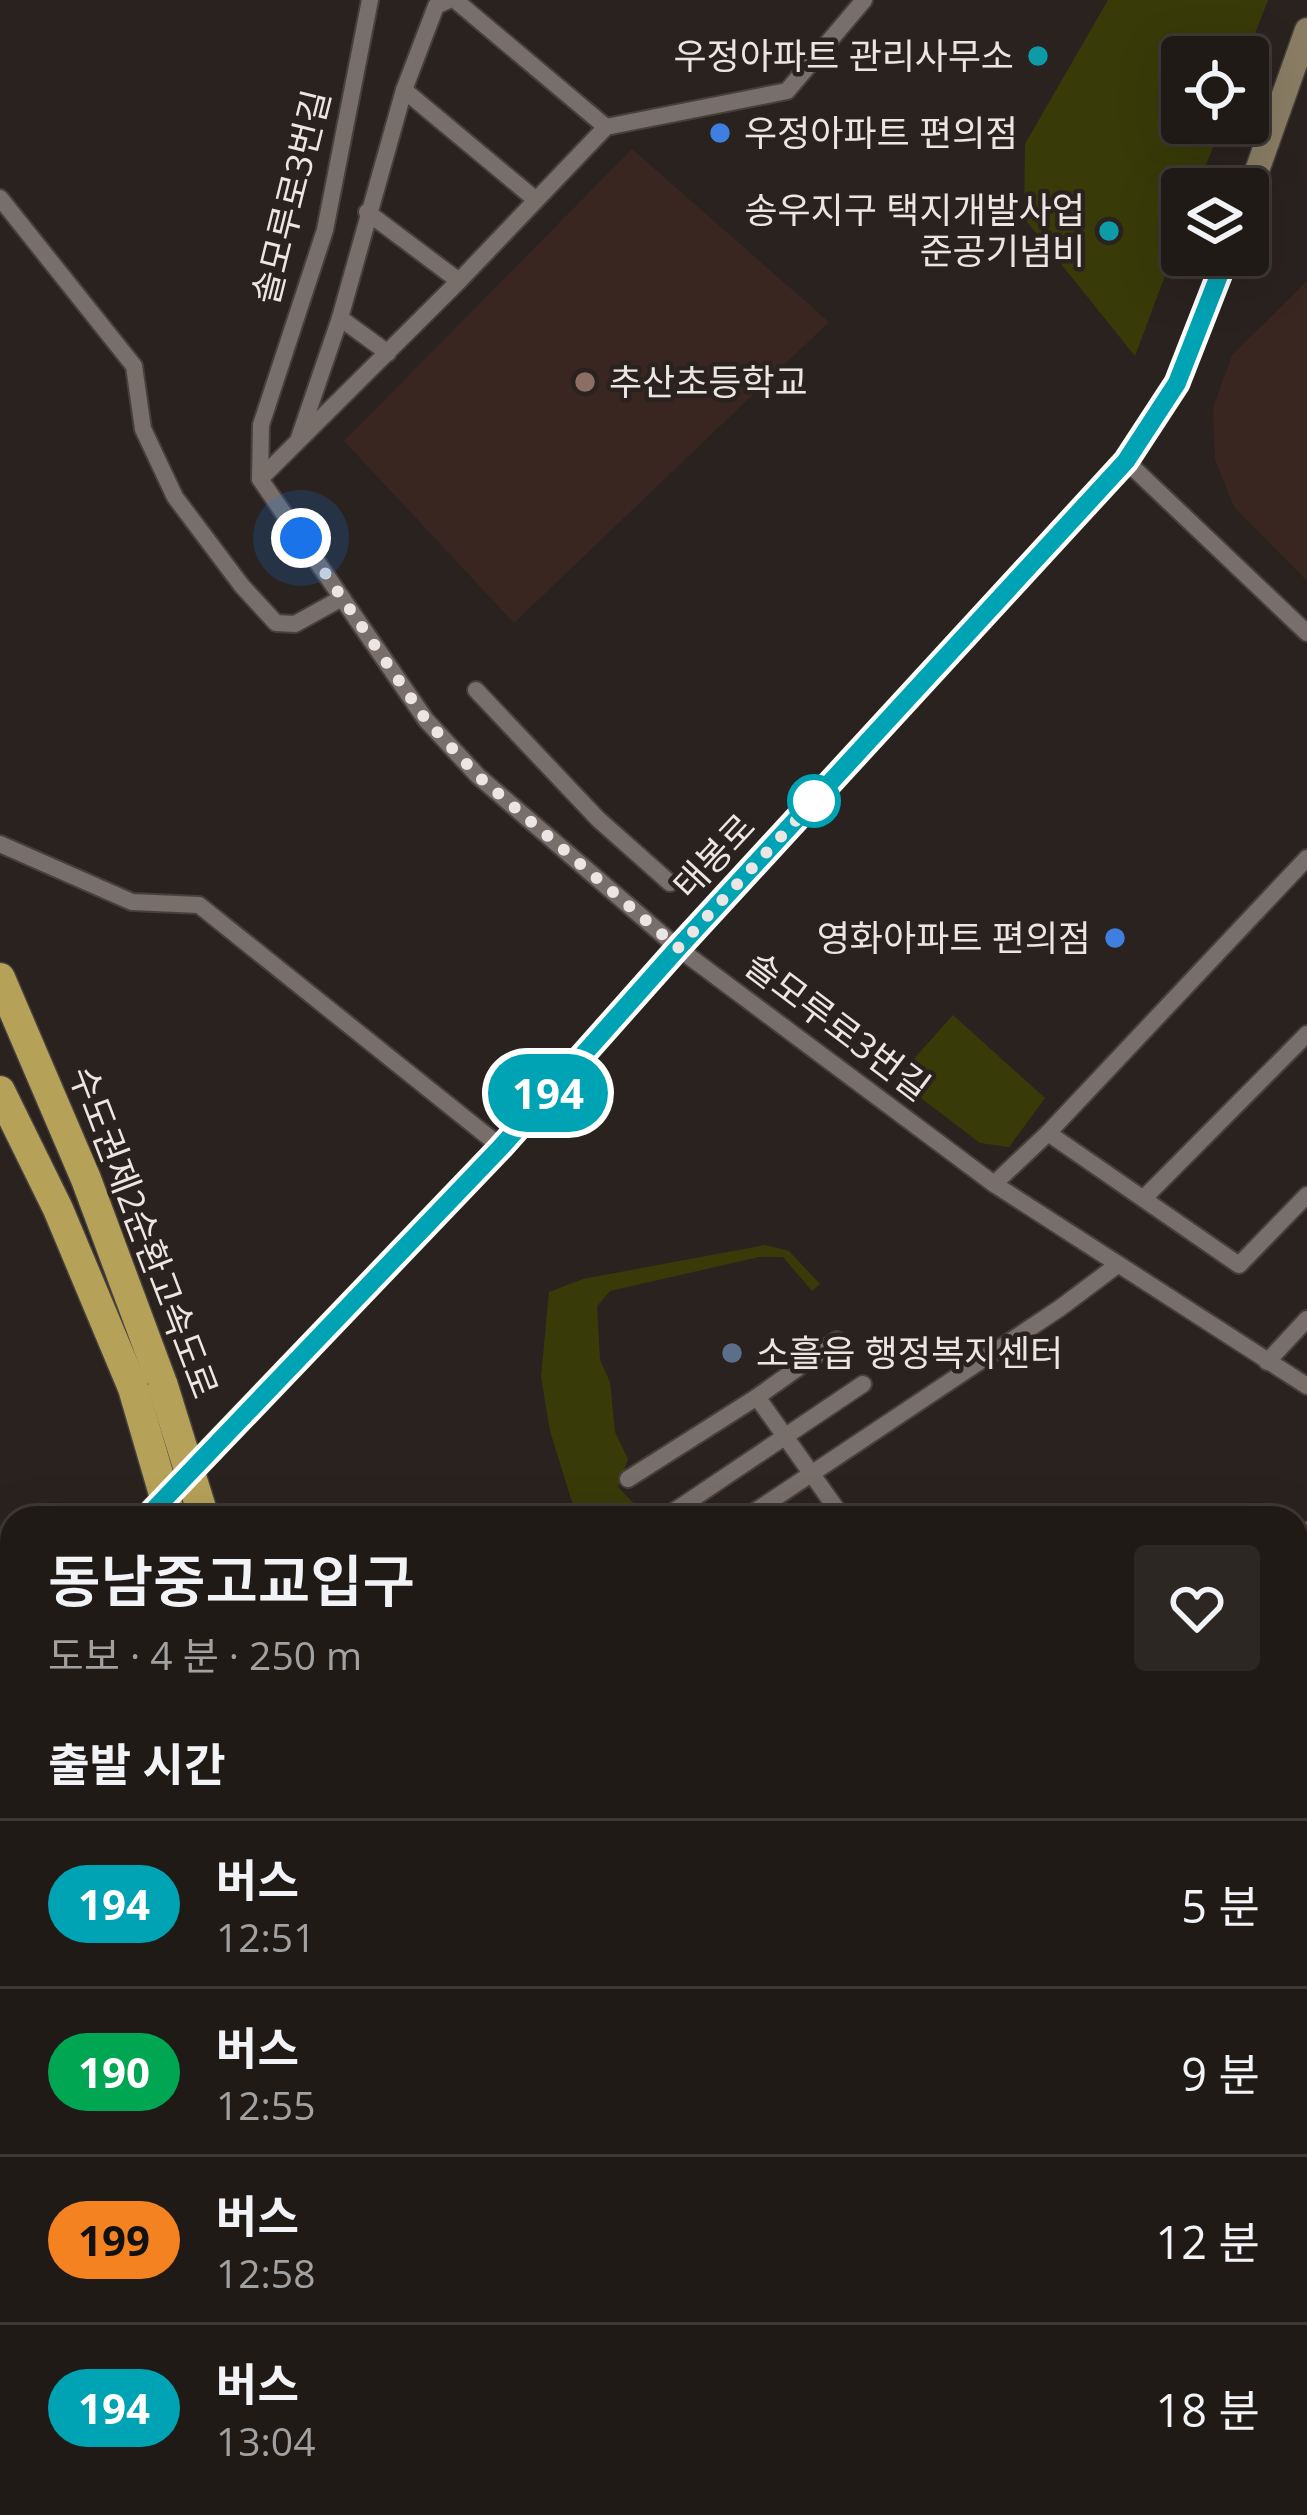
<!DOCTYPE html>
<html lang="ko">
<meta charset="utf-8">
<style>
:root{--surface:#201a17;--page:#2d2724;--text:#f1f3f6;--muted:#a2a1a1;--line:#3d3836}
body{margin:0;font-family:"Open Sans","Noto Sans KR",sans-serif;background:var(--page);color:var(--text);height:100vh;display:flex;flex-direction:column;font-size:45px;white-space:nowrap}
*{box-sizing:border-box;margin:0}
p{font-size:39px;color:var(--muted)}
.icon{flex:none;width:66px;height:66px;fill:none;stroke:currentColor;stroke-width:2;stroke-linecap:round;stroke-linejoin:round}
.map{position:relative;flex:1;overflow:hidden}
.side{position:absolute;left:0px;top:1506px;width:1308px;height:1011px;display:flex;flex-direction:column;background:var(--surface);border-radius:36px 36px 0 0;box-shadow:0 12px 48px #0002,0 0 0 3px var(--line)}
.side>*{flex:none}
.badge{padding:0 24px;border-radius:39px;font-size:42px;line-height:78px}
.tools{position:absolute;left:1161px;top:36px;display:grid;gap:24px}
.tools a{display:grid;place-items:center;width:108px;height:108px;border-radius:12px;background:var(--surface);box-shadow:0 12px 48px #0002,0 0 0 3px var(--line);font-size:60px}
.you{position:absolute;width:60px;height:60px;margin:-30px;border:9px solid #fff;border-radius:50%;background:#1a73e8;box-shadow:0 0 0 18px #1a73e833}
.map>.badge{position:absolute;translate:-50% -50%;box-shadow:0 0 0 6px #fff}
h2{padding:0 48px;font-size:45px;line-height:108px}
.round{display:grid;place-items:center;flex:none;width:126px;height:126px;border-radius:12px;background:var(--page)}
.head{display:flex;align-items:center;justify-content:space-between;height:204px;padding:0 48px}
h1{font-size:57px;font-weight:600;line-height:90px}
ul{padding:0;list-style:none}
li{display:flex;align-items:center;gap:36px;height:168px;padding:0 48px;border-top:3px solid var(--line)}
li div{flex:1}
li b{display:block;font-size:45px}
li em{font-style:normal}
li .badge{min-width:132px;font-weight:700;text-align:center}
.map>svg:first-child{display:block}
</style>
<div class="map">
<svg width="1307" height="2515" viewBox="0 0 1307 2515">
<rect width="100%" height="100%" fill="#2a221f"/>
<g fill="#392621">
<path d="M 632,149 L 829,322 L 514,623 L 344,441 Z"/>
<path d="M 1307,281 L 1307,581 L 1234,507 L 1215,459 L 1213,408 L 1232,355 Z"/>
</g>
<g fill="#383b08">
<path d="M 1108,0 L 1268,0 L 1246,57 L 1182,57 L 1182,123 L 1222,123 L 1197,189 L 1182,189 L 1182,230 L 1135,356 L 1024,218 L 1025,144 Z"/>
<path d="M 953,1015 L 1045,1098 L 1009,1147 L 980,1143 L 896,1079 Z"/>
<path d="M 765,1245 L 789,1251 L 820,1284 L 812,1291 L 783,1257 L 759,1257 L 610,1291 L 597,1306 L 600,1360 L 610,1382 L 615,1432 L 628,1459 L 618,1487 L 643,1513 L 633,1518 L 577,1518 L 550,1431 L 541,1377 L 549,1292 L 583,1279 Z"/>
</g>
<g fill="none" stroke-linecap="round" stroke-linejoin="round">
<defs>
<g id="minor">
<path d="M 370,0 L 325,230 L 261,425 L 260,479 L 426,720 L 478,776 L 678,948 L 994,1184 L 1307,1386"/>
<path d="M 455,0 L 606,127"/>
<path d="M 404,90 L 536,200"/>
<path d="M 0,198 L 134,366 L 143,429 L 175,497 L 242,586 L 276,623 L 295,624 L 342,598"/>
<path d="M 367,212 L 459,281"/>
<path d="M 340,318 L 388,353"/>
<path d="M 299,438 L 340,318 L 404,90 L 436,6 L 449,0"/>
<path d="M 1126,461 L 1307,633"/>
<path d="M 260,479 L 459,281 L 606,127 L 787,91 L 864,0"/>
<path d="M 476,690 L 598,819 L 670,883"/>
<path d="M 0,844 L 132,902 L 199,905 L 501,1147"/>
<path d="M 1048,1133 L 1239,1265 L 1307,1195"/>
<path d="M 994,1184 L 1048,1133 L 1307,858"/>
<path d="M 1144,1198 L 1307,1034"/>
<path d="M 1267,1362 L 1307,1319"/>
<path d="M 757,1397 L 837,1340"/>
<path d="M 628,1479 L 757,1397 L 843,1518"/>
<path d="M 664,1518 L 863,1384"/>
<path d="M 745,1518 L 1060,1308 L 1116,1266"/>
</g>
<path id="tertiary" d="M 1296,2300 L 1307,2305"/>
<g id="secondary">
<path d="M 1248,196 L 1307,30"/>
<path d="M 145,1518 L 501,1147 L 678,948 L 1126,461 L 1177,383 L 1227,255"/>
<path d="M 1296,1540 L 1307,1534"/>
<path d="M 0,1670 L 12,1657"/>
<path d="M 0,2447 L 12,2461"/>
</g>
<g id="primary">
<path d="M 1296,1581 L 1307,1577"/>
<path d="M 1296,1627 L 1307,1622"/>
<path d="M 0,2496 L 12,2485"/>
<path d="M 39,2515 L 49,2505"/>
</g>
<g id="motorway">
<path d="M 0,978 L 86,1179 L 163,1386"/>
<path d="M 0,1091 L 58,1209 L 133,1388"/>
<path d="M 369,2505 L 371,2515"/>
<path d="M 394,2505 L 396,2515"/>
<path d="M 418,2505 L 420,2515"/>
</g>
</defs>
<use href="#minor" stroke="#46403d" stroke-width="20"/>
<use href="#tertiary" stroke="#46403d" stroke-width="24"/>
<use href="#secondary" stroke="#46403d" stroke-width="27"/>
<use href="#primary" stroke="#46403d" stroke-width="30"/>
<use href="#motorway" stroke="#46403d" stroke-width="33"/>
<use href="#minor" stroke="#786e6a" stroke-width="16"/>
<use href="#tertiary" stroke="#786e6a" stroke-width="21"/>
<use href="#secondary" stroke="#8a7d64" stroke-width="24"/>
<use href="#primary" stroke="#9d8d5f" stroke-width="27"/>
<use href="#motorway" stroke="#b5a157" stroke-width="30"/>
<defs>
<g id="motorway-bridge">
<path d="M 163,1386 L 204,1518"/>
<path d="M 133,1388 L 171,1518"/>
</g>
</defs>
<use href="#motorway-bridge" stroke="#46403d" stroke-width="33" stroke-linecap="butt"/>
<use href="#motorway-bridge" stroke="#b5a157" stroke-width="30"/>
</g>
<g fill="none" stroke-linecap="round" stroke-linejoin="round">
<defs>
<path id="line" d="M 146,1518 L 501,1147 L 678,948 L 1126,461 L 1177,383 L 1227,255"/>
</defs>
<use href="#line" stroke="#fff" stroke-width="27"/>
<use href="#line" stroke="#00a3b4" stroke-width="18"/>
<path stroke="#ebe6e3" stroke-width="12" stroke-dasharray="0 21.6" d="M 301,538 L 426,720 L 478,776 L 678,948 L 814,801"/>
</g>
<g fill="#0f9aa8" stroke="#2a221f" stroke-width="4.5">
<circle cx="1038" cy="56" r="12"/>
<circle cx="1109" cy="231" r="12"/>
</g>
<g fill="#3f7fe0" stroke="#2a221f" stroke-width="4.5">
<circle cx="720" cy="133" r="12"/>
<circle cx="1115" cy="938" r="12"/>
</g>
<circle fill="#8d6e63" stroke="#2a221f" stroke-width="4.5" cx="585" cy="382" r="12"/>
<circle fill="#fff" stroke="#00a3b4" stroke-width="6" cx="814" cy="801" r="24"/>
<circle fill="#5c6f8a" stroke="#2a221f" stroke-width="4.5" cx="732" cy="1353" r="12"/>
<g text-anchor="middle" stroke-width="9" stroke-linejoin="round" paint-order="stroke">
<g font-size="36" fill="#ebe6e3" stroke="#2a221f" text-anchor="end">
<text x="1014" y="69">우정아파트 관리사무소</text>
<text x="744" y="146" text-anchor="start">우정아파트 편의점</text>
<text x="1085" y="223">송우지구 택지개발사업<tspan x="1085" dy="41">준공기념비</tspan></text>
<text x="609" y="395" text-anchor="start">추산초등학교</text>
<text x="1091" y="951">영화아파트 편의점</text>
<text x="756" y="1366" text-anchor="start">소흘읍 행정복지센터</text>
</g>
<g font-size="36" fill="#ebe6e3" stroke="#2a221f">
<text transform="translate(291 197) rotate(-76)" y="13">솔모루로3번길</text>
<text transform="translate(714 856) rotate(-47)" y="13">태봉로</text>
<text transform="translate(838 1026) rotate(37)" y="13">솔모루로3번길</text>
<text transform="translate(144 1232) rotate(69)" y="13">수도권제2순환고속도로</text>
</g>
</g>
</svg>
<div class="tools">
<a><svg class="icon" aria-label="locate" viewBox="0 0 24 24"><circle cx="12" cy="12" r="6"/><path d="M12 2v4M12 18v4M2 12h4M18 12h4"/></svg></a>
<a><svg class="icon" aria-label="layers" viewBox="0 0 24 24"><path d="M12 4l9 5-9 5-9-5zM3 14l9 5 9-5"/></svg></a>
</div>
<div class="you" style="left:301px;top:538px"></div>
<b class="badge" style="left:548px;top:1093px;background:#00a3b4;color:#fff">194</b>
<section class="side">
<div class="head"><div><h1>동남중고교입구</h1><p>도보 · 4 분 · 250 m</p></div><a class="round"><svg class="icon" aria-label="heart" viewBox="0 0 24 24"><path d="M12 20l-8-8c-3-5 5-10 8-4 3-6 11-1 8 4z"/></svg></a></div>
<h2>출발 시간</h2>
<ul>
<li><span class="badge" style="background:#00a3b4;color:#fff">194</span><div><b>버스</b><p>12:51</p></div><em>5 분</em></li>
<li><span class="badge" style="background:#00a651;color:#fff">190</span><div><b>버스</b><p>12:55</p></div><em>9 분</em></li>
<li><span class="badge" style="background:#f58220;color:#111">199</span><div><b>버스</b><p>12:58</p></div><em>12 분</em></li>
<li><span class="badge" style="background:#00a3b4;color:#fff">194</span><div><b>버스</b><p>13:04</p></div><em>18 분</em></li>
</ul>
</section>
</div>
